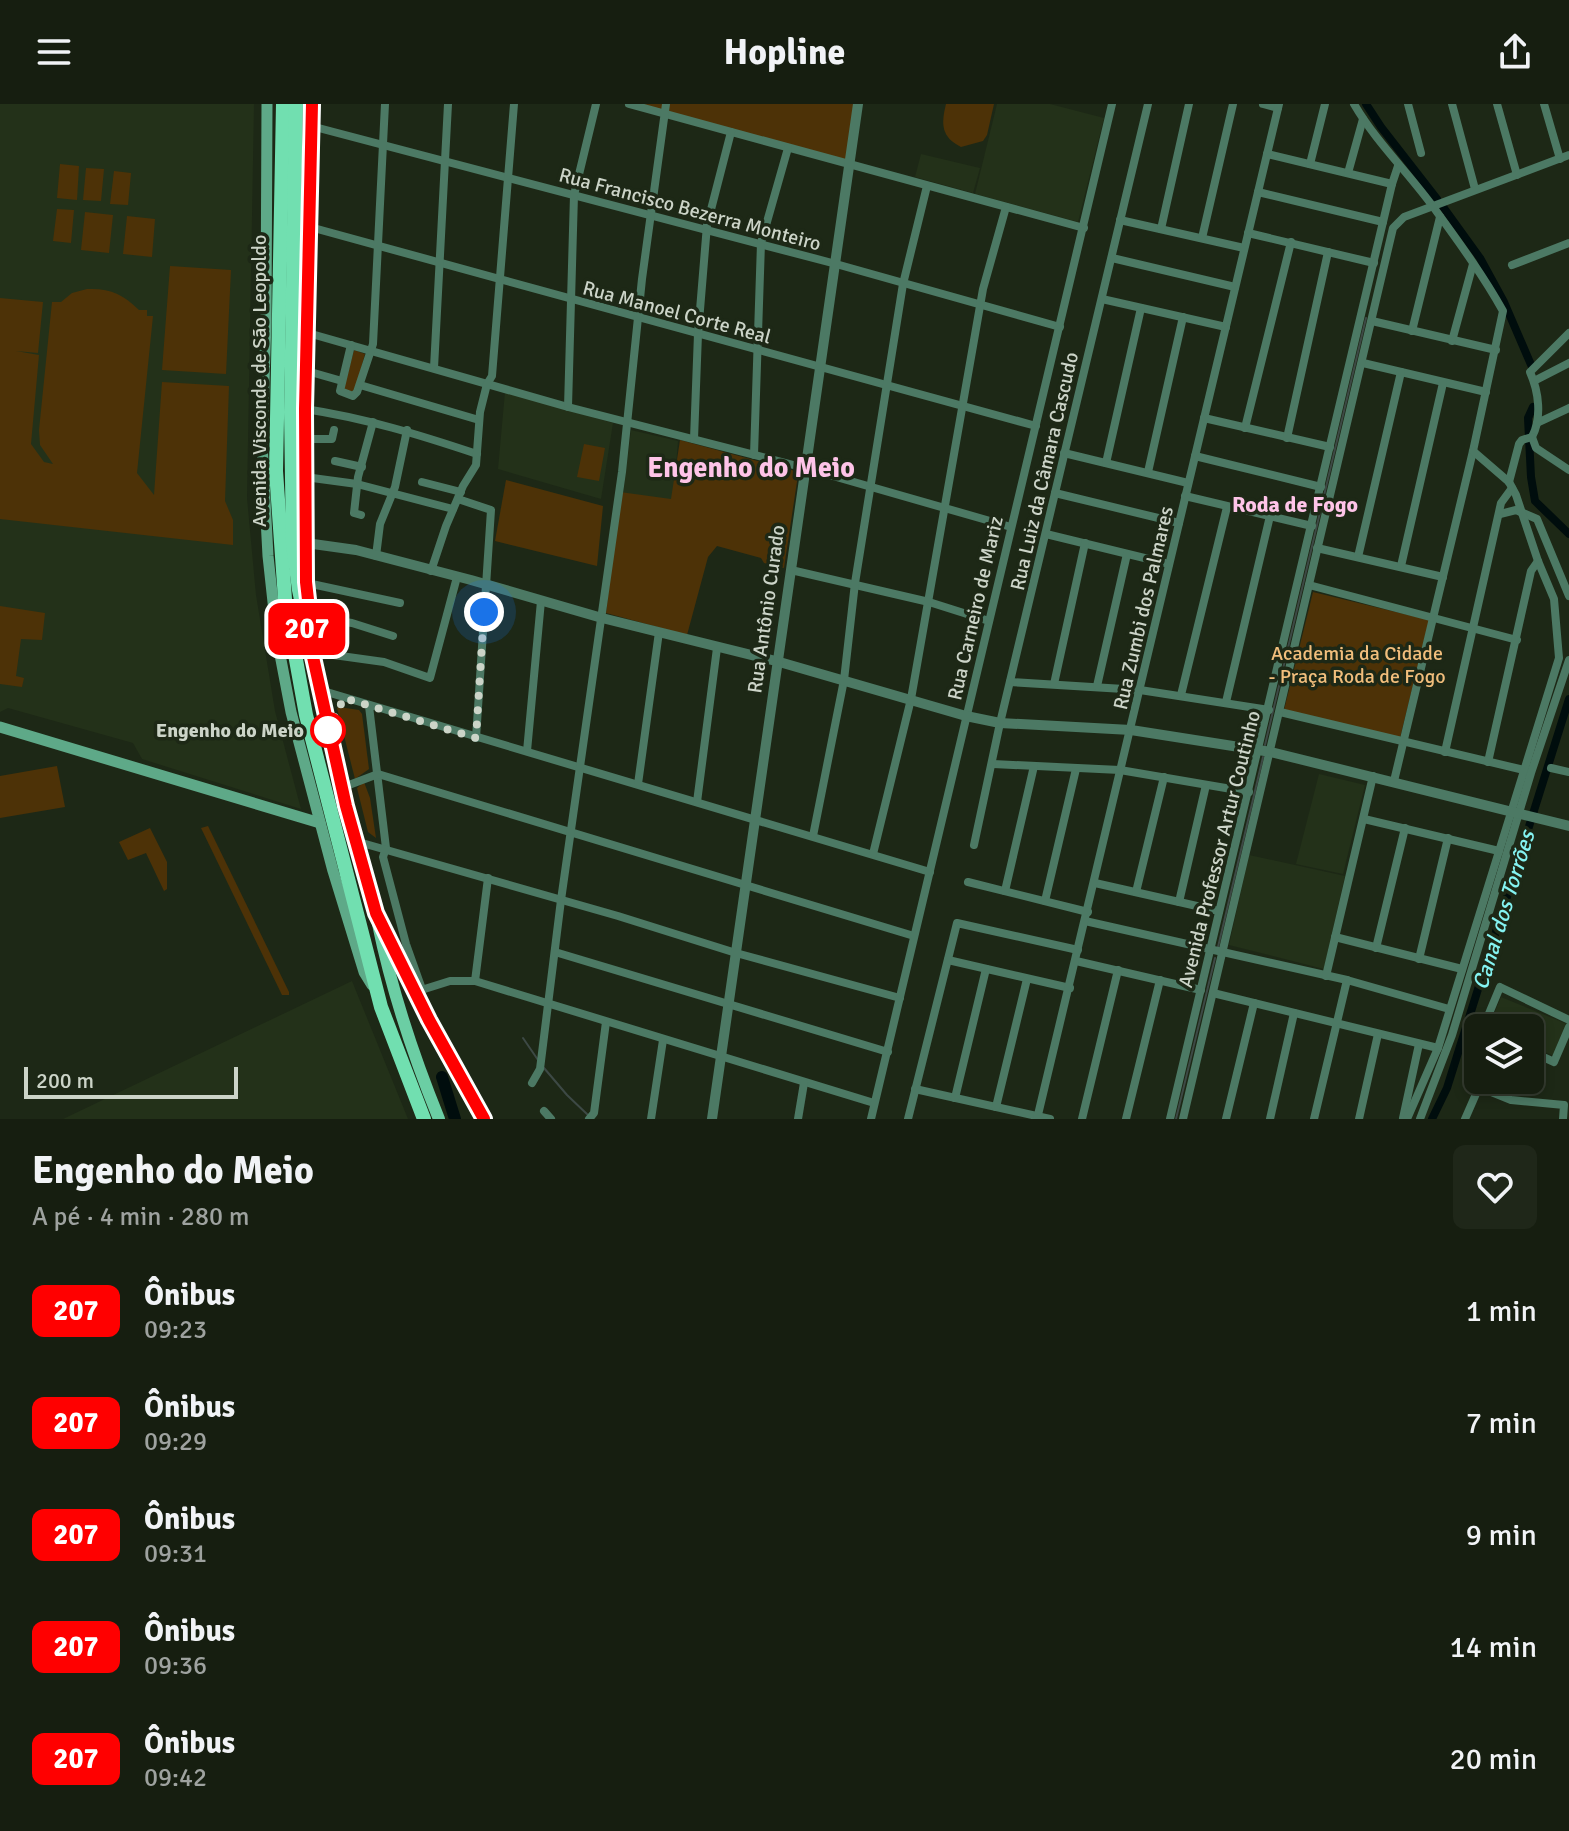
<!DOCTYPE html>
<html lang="pt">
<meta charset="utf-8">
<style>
:root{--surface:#161e10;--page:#1f2719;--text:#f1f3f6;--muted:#9ea29f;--line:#353c30}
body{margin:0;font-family:Signika,sans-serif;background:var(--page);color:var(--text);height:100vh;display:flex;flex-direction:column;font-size:30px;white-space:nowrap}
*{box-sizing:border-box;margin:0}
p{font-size:26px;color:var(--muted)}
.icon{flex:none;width:44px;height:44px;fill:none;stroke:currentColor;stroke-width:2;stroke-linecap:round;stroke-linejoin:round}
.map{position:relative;height:1015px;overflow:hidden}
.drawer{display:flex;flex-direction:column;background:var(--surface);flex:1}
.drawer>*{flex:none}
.badge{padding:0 16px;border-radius:12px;font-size:28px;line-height:52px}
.fabs{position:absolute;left:1464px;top:910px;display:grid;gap:16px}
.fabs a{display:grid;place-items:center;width:80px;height:80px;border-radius:12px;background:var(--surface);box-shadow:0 4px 12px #0003,0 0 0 2px var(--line);font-size:40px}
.scale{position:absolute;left:24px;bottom:20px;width:214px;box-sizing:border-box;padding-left:8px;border:4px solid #ccd4c8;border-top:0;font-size:22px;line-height:28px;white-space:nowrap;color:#ccd4c8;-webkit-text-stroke:6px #1d2816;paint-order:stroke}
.you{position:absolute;width:40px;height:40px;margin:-20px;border:6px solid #fff;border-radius:50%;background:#1a73e8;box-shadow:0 0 0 12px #1a73e833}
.map>.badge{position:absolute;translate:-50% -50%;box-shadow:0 0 0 4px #fff}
.round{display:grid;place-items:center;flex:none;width:84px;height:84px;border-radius:12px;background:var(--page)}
.head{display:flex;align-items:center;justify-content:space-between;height:136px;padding:0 32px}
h1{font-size:38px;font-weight:700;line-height:60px}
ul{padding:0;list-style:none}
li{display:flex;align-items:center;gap:24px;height:112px;padding:0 32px}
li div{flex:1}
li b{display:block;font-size:30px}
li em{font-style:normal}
li .badge{min-width:88px;font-weight:700;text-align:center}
header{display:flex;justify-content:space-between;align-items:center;height:104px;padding:0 32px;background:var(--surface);font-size:36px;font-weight:700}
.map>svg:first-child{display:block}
</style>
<header><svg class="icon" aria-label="menu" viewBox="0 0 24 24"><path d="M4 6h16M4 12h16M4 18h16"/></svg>Hopline<svg class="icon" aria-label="share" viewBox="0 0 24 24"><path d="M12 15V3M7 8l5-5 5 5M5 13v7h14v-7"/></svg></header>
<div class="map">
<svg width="1569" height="1015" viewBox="0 0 1569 1015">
<rect width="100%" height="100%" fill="#1d2816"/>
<g fill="#233119">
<path d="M 0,0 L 254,0 L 247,394 L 256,491 L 275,607 L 301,705 L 142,655 L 133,639 L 8,604 L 0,608 Z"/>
<path d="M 997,0 L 1050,0 L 1104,14 L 1078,118 L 975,90 Z"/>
<path d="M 921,50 L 980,64 L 973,89 L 915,73 Z"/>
<path d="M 505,288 L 613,319 L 601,395 L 498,365 Z"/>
<path d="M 631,326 L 678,337 L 673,397 L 623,391 Z"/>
<path d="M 1319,670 L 1365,681 L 1343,770 L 1296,760 Z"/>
<path d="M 1249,751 L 1345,772 L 1324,865 L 1229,841 Z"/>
<path d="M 352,877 L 408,1015 L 63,1015 Z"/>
<path d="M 1501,893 L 1567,920 L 1554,952 L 1530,942 L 1530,924 L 1488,924 Z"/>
</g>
<g fill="#4d3207">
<path d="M 629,0 L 858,0 L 848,60 Z"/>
<path d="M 946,0 L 994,0 L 987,31 L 983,37 L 961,43 C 941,33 941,20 946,0 Z"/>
<path d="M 60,60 L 79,62 L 77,96 L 57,94 Z"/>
<path d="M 86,64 L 104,65 L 101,97 L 83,96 Z"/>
<path d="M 114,67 L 131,69 L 128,101 L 110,100 Z"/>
<path d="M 57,105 L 74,106 L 71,139 L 53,137 Z"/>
<path d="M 85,108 L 113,111 L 109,149 L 81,146 Z"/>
<path d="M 127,112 L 155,115 L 152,153 L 123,150 Z"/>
<path d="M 170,162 L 231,166 L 226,270 L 162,266 Z"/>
<path d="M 87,185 C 110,184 123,190 139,206 L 147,206 L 147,212 L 153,212 L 137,369 L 154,391 L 162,278 L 229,282 L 225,397 L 233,416 L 233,441 L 0,415 L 0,194 L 43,198 L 38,249 L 16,247 L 39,251 L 31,340 L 44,358 L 53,360 L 40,341 L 39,326 L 52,198 L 61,198 L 72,189 Z"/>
<path d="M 354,246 L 365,250 L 354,290 L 343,288 Z"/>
<path d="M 680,336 L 795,367 L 798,371 L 784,464 L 764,459 L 761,454 L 717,442 L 708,453 L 687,531 L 606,509 L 620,388 L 671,395 Z"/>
<path d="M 584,340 L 605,344 L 599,377 L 577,373 Z"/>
<path d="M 506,376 L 603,402 L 597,462 L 495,437 Z"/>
<path d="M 1313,488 L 1429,516 L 1400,634 L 1284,606 Z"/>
<path d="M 0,502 L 45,509 L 42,536 L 21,535 L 16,572 L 24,574 L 22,583 L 0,580 Z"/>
<path d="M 339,603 L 359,606 L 362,610 L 369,665 L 355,675 L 337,604 Z"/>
<path d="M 57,662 L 65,703 L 0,714 L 0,672 Z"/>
<path d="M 364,678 L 370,694 L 376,734 L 368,728 L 357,684 Z"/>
<path d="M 208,722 L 289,888 L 289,891 L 282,891 L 201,724 Z"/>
<path d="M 150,724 L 167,758 L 167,785 L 164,787 L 146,749 L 128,756 L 119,738 Z"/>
</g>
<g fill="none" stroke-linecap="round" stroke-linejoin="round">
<g stroke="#3d4945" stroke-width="2">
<path d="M 1265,641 L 1366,214"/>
<path d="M 1218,843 L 1263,653"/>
<path d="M 523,934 L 538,956"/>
<path d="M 544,964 L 567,991 L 589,1012"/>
<path d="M 1176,1015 L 1215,854"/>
</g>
<g stroke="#000d0d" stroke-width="8">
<path d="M 1366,0 L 1381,23 L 1437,95"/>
<path d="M 1441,100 L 1480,154 L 1504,198 L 1532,263"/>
<path d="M 1533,303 L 1528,314 L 1531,373 L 1535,397 L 1569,430"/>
<path d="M 1432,1015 L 1447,984 L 1569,595"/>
</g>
<path stroke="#000d0d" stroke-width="12" d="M 442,973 L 455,1015"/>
<g stroke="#4c7964" stroke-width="8">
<path d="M 629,0 L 1084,124"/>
<path d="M 1263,0 L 1278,4"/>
<path d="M 1354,0 C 1376,38 1408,68 1434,104 C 1458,137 1483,171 1503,207 L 1473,347 L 1394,677"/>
<path d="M 1408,0 L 1421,49"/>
<path d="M 1452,0 L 1475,85"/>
<path d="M 1497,0 L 1517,71"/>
<path d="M 1544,0 L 1560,55"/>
<path d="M 311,22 L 836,160 L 1060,223"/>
<path d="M 1267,50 L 1392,80"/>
<path d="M 1310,60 L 1325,0"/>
<path d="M 1348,69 L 1363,15"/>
<path d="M 1258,88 L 1383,118"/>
<path d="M 1120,116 L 1244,144"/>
<path d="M 310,123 L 1036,322"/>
<path d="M 1161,125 L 1189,0"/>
<path d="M 1248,129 L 1374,159"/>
<path d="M 1202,134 L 1233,0"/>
<path d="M 1112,154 L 1235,183"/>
<path d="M 1512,161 L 1569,139"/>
<path d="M 1102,195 L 1226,223"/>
<path d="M 1372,217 L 1496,246"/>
<path d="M 1412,227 L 1440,113"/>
<path d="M 308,229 L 568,303 L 805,364 L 1011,423"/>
<path d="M 1452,237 L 1473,160"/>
<path d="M 351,241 L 340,287 L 353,292 L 357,288 L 373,240 L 385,0"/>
<path d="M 1363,259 L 1486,288"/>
<path d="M 434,264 L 448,0"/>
<path d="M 307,267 L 342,277"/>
<path d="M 1534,277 L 1569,259"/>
<path d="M 360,281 L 479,316"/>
<path d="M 568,303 L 574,91 L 596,0"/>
<path d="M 305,305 C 365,314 420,331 477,350"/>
<path d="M 1204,314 L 1330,343"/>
<path d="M 1537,319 L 1569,304"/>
<path d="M 1245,324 L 1291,138"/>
<path d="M 1532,333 C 1542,314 1539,288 1530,268 L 1569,229"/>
<path d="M 1532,333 L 1536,344 L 1569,366"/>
<path d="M 1287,334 L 1328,148"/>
<path d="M 305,335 L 332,335 L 334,326"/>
<path d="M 694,335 L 698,230 L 707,121 L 731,28"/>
<path d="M 1064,349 L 1188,379"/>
<path d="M 754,351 L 761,139 L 788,44"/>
<path d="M 1195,352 L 1321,383"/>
<path d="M 335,357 L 362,363"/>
<path d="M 1106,359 L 1141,204"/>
<path d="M 1148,368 L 1183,213"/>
<path d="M 305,373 L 357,380 L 453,405"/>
<path d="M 422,378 L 461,388"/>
<path d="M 1509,378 L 1519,340 L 1522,336 L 1532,333"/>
<path d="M 1055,389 L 1179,419"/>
<path d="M 1185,392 L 1312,422"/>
<path d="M 458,395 L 491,406 L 476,634"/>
<path d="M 1500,410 L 1516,406 L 1537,415 L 1569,492"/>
<path d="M 361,411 L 354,409 L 358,373 L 373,318"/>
<path d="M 1046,430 L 1169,460"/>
<path d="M 1317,444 L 1443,473"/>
<path d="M 376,452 L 380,420 L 395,383 L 407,326"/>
<path d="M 1358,453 L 1401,268"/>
<path d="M 1401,462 L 1443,279"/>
<path d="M 791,466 L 929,498 L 989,517"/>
<path d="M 431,467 L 446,422 L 463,382 L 476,361 L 480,308 L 487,280 L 492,272 L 514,0"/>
<path d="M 307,479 L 400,499"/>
<path d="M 1309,481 L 1517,536"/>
<path d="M 310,513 L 352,519 L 393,532"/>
<path d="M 312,548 L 384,558 L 430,574 L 457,473"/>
<path d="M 1010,578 L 1140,586 L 1269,606"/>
<path d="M 1054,580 L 1085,439"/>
<path d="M 1097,582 L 1127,450"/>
<path d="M 320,586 L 930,768"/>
<path d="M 1181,591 L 1227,403"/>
<path d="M 1226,598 L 1270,412"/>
<path d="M 369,602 L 386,744 L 383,753 L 406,840 L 422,885"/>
<path d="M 1280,608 L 1524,666"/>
<path d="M 527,647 L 541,497"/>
<path d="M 1445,648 L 1501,399 L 1512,384"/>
<path d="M 1488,658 L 1531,467 L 1538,457"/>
<path d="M 993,660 L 1120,666 L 1249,688"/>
<path d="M 1551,664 L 1569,668"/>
<path d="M 638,680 L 659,528"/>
<path d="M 341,684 L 378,670 L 914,832"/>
<path d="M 697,698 L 717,544"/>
<path d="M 1364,715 L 1499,747"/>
<path d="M 813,732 L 844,576 L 855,479 L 903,180 L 927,82"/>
<path d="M 355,737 L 618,812 L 736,849 L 900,894"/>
<path d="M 974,741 L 1000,619 L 1148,0"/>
<path d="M 873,750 L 911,595 L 983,185 L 1006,103"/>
<path d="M 968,778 L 1088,808"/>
<path d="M 1095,779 L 1219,807"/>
<path d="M 1005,787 L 1034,662"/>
<path d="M 1136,788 L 1164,673"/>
<path d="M 1045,797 L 1076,665"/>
<path d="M 1179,798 L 1206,681"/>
<path d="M 1085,817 L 1347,876 L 1449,905"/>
<path d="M 1335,833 L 1462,865"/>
<path d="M 1376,844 L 1405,724"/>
<path d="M 555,848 L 888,948"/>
<path d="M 1419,855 L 1448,734"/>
<path d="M 948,856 L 1070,884"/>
<path d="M 1076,857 L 1201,886"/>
<path d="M 1326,872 L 1373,672"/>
<path d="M 475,877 L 488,774"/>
<path d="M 415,888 L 450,877 L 475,877 L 874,999"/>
<path d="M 1213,889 L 1438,944"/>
<path d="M 1483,924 L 1500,883 L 1569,916"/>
<path d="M 1530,947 L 1554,958 L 1569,923"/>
<path d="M 532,979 L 540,965 L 561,796 L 622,368 L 642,175 L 666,0"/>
<path d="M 915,985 L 1050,1015"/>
<path d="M 955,994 L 986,865"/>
<path d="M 996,1003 L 1027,875"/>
<path d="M 544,1007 L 551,1015"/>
<path d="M 1403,1014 L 1419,940"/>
<path d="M 589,1015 L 594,1009 L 606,918"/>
<path d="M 651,1015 L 663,936"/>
<path d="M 798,1015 L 804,979"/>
<path d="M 871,1015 L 1112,0"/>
<path d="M 908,1015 L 957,819 L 1078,846"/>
<path d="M 1037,1015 L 1279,0"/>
<path d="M 1082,1015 L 1118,866"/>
<path d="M 1126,1015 L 1160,876"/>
<path d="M 1170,1015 C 1245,704 1318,392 1392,80 L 1398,62"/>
<path d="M 1183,1015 L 1393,124 L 1404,113 L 1569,51"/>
<path d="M 1226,1015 L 1254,899"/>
<path d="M 1270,1015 L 1294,909"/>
<path d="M 1314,1015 L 1347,876"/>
<path d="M 1359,1015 L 1378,930"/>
<path d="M 1407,1015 L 1438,944 L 1559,554 L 1554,495 L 1538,457 L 1516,391 L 1509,378 L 1473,347"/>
<path d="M 1420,1015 L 1452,931 L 1531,669 L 1569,556"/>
<path d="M 1465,1015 L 1479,983 L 1511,996 L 1564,1001 L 1563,1015"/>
</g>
<g stroke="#4c7964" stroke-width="10">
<path d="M 306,439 L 356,446 L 471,476 L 602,514 L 776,557 L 966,612 L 1000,619 L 1131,626 L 1271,648 L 1569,722"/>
<path d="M 712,1015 L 858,0"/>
</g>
<g stroke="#5ea988" stroke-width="11">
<path d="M 267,0 L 266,218 L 262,339 L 268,452 L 277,535 L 291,608 L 333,767 L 364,868 L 372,881"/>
<path d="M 309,506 L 305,305 L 312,0"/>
<path d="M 0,623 L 320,719"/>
</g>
<path stroke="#6bcea4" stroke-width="12" d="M 378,820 C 392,888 413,951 439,1015"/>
<g stroke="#71dfb0" stroke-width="14">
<path d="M 283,0 L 276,367 L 285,495 L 306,611 L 381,903 L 424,1015"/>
<path d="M 296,0 L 291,308 L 293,440 L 299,486 L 341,684 L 376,809 L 429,916 L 484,1015"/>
</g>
</g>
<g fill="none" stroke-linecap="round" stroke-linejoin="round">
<defs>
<path id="line" d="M 312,0 L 305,305 L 306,478 L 310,513 L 307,526 L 346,702 L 376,809 L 429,916 L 484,1015"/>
</defs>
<use href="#line" stroke="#fff" stroke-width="18"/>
<use href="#line" stroke="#f00" stroke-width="12"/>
<path stroke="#ccd4c8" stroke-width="8" stroke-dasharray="0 14.4" d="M 328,626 L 344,594 L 476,634 L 484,508"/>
</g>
<circle fill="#fff" stroke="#f00" stroke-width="4" cx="328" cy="626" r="16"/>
<g text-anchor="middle" stroke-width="7" stroke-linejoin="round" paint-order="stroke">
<g font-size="20" fill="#ccd4c8" stroke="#1d2816">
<text transform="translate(690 105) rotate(15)" y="7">Rua Francisco Bezerra Monteiro</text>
<text transform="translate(677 208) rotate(15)" y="7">Rua Manoel Corte Real</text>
<text transform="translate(259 277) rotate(-90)" y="7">Avenida Visconde de São Leopoldo</text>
<text transform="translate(1044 367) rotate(-77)" y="7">Rua Luiz da Câmara Cascudo</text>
<text transform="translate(975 504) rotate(-77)" y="7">Rua Carneiro de Mariz</text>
<text transform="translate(1143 504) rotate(-77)" y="7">Rua Zumbi dos Palmares</text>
<text transform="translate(766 505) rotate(-82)" y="7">Rua Antônio Curado</text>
<text transform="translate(1219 745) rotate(-76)" y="7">Avenida Professor Artur Coutinho</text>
</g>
<g font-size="20" fill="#f1be7c" stroke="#1d2816">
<text x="1357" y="556">Academia da Cidade<tspan x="1357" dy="23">- Praça Roda de Fogo</tspan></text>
</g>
<g font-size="20" font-weight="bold" fill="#ccd4c8" stroke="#1d2816" text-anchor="end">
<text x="304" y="633">Engenho do Meio</text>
</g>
<g font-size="22" font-weight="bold" fill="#fec4e8" stroke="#1d2816">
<text x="1295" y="408">Roda de Fogo</text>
</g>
<g font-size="22" font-style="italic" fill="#84f3f1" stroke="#1d2816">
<text transform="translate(1503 806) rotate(-73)" y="8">Canal dos Torrões</text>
</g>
<g font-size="28" font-weight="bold" fill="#fec4e8" stroke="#1d2816">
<text x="751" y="373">Engenho do Meio</text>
</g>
</g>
</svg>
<div class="fabs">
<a><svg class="icon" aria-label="layers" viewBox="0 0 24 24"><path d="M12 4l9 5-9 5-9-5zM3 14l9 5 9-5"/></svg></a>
</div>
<div class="scale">200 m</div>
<div class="you" style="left:484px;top:508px"></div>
<b class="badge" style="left:307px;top:525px;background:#f00;color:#fff">207</b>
</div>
<section class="drawer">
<div class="head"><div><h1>Engenho do Meio</h1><p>A pé · 4 min · 280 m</p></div><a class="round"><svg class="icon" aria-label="heart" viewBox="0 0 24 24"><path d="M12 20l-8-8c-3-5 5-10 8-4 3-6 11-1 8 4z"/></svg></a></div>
<ul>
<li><span class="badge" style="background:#f00;color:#fff">207</span><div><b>Ônibus</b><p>09:23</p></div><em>1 min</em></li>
<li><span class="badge" style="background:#f00;color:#fff">207</span><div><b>Ônibus</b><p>09:29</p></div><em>7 min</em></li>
<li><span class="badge" style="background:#f00;color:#fff">207</span><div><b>Ônibus</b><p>09:31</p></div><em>9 min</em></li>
<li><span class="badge" style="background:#f00;color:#fff">207</span><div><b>Ônibus</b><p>09:36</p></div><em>14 min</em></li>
<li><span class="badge" style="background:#f00;color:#fff">207</span><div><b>Ônibus</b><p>09:42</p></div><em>20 min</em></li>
</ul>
</section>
